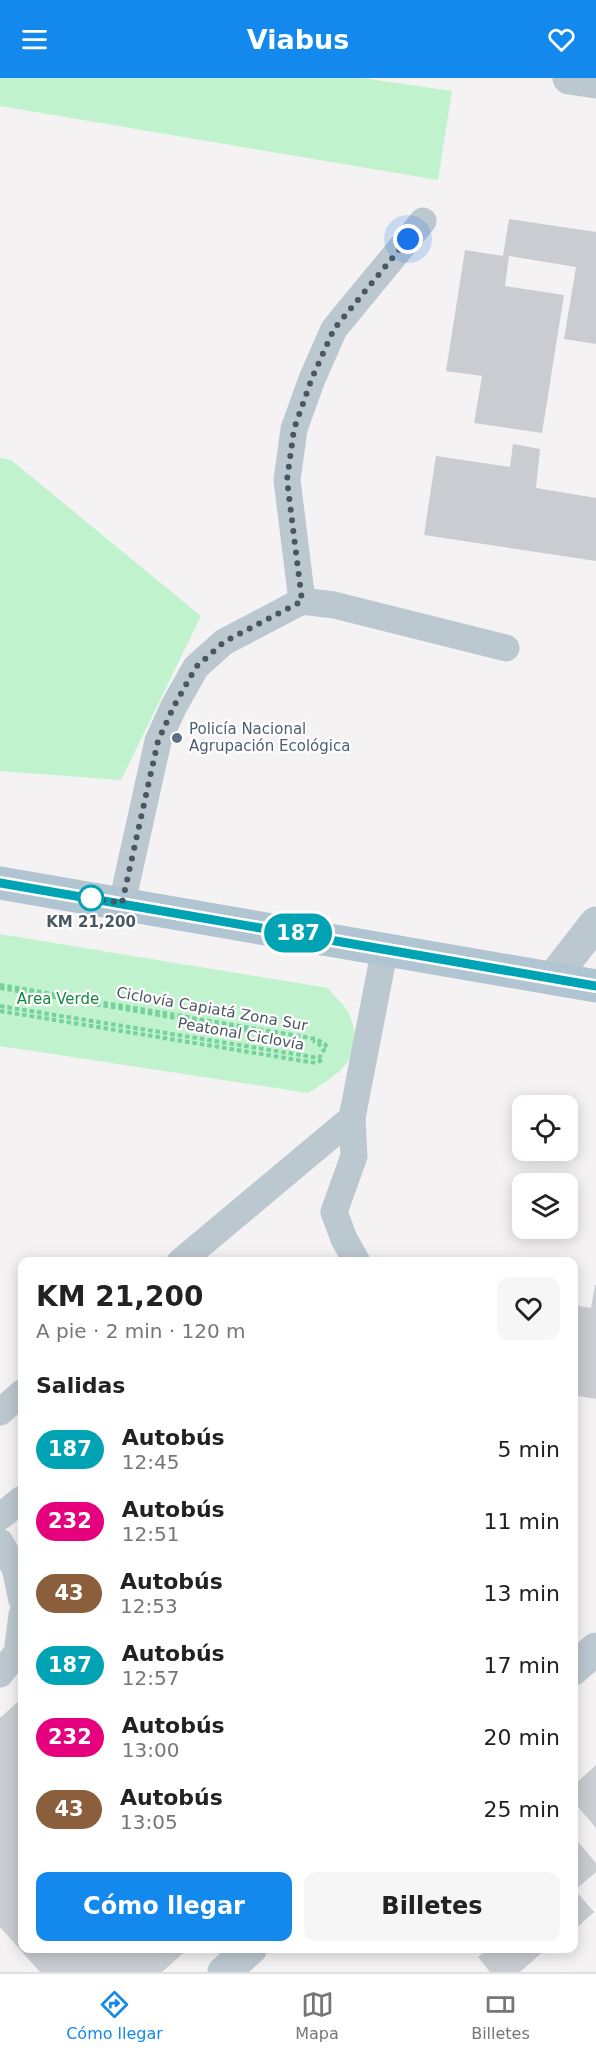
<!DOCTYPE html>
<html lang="es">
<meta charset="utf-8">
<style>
:root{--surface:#fff;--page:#f6f6f6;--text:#222;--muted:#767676;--line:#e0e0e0;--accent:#1388ed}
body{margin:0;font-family:"DejaVu Sans",sans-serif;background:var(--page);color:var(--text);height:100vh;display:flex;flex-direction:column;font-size:22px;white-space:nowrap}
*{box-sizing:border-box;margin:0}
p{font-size:20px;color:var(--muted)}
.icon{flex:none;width:33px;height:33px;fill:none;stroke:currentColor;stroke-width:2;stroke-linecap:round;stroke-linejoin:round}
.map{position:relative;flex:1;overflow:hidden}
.side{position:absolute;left:18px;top:1179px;width:560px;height:696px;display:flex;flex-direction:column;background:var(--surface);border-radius:12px;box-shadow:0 3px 15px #0003}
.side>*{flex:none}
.badge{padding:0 12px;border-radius:20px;font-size:21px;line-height:39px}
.tools{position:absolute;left:512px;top:1017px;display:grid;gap:12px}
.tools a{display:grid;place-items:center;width:66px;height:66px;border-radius:12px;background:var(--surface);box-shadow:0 3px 15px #0003;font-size:30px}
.you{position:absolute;width:30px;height:30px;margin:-15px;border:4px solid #fff;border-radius:50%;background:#1a73e8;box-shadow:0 0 0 9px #1a73e833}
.map>.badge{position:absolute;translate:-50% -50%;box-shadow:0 0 0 3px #fff}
h2{padding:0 18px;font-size:22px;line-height:54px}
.round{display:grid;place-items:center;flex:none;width:63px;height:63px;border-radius:12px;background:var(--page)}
.headline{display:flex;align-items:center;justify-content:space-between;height:102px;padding:0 18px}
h1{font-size:28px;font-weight:600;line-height:45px}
.cta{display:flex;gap:12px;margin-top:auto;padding:12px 18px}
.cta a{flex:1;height:69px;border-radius:12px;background:var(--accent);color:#fff;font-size:24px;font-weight:600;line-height:69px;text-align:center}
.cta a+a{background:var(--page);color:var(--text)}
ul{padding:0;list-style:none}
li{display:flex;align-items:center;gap:18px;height:72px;padding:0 18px}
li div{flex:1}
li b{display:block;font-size:22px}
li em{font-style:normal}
li .badge{min-width:66px;font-weight:700;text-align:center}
header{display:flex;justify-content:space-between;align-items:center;height:78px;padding:0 18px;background:var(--accent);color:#fff;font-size:27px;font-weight:600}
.tab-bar{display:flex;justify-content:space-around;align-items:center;height:84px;border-top:2px solid var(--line);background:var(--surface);font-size:16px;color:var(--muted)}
.tab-bar a{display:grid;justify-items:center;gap:3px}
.tab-bar .selected{color:var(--accent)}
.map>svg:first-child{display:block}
</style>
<header><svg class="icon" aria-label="menu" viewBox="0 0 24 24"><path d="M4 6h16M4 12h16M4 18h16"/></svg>Viabus<svg class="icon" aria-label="heart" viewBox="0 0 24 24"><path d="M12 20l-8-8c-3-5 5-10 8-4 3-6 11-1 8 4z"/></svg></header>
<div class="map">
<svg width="596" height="1894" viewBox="0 0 596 1894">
<rect width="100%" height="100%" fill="#f4f2f2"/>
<g fill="#c0f2ce">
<path d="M 0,0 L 362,0 L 452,13 L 438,102 L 0,28 Z"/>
<path d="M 0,380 L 11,382 L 201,538 L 121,702 L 0,693 Z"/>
<path d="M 0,856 L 328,910 C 334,918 345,927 349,936 C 368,978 339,996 308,1015 L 0,968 Z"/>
</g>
<g fill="#c9cdd1">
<path d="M 509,141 L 596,154 L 596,266 L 564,261 L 576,189 L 509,178 L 505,208 L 564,217 L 542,355 L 474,345 L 482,298 L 446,293 L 465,172 L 503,178 Z"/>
<path d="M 513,366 L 540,371 L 536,410 L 596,420 L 596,483 L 424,457 L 436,378 L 510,389 Z"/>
<path d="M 595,1207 L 596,1207 L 596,1321 L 573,1317 L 573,1227 L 591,1230 Z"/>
<path d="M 22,1620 L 22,1870 L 189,1870 L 162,1894 L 40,1894 L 0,1849 L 0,1640 Z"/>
<path d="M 596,1687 L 596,1750 L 573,1723 L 573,1708 Z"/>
<path d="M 573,1758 L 596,1785 L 596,1794 L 575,1812 L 594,1834 L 573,1853 Z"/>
<path d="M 481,1870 L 547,1870 L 520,1894 L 490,1894 L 478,1879 L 484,1874 Z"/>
</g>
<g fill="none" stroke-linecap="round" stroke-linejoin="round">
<g stroke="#76d29b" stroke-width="4" stroke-dasharray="4.5 3" stroke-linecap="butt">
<path d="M 0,907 L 316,961 L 325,966 L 327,970"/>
<path d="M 0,910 L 247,952"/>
<path d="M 0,928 L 319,980 L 324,972 L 319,966 L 313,963"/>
<path d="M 0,933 L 316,985 L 324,981"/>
</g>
<g stroke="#bcc8cf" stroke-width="27">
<path d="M 302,523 L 287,402 L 294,351 L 312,301 L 334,251 L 423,143"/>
<path d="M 122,825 L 158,663 L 174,628 L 196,589 L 224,564 L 302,523 L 334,527 L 506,570"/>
<path d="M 180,1184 L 352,1040"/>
<path d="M 357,1184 L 344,1161 L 334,1134 L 354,1078 L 352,1040 L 385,870"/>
<path d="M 0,1334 L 22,1315"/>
<path d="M 0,1439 L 22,1421"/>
<path d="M 0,1464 L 15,1490 L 22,1522"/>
<path d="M 0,1596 L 17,1575 L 22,1537"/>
</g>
<g stroke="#bcc8cf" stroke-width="33">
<path d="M 569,0 L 596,4"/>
<path d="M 553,900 L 596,845"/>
<path d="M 573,1591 L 596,1571"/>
<path d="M 224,1894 L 251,1870"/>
</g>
<path stroke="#b1c4d1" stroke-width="33" d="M 0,805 L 596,908"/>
</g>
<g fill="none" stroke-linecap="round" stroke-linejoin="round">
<defs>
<path id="line" d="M 0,805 L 596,908"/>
</defs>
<use href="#line" stroke="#fff" stroke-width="14"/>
<use href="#line" stroke="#00a3b4" stroke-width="9"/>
<path stroke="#485760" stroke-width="6" stroke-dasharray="0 10.8" d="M 91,820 L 81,819 L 122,825 L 158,663 L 174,628 L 196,589 L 224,564 L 302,523 L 287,402 L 294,351 L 312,300 L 334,251 L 408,161"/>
</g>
<circle fill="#5c6f8a" stroke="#fff" stroke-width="2" cx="177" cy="660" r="6"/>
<circle fill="#fff" stroke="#00a3b4" stroke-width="3" cx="91" cy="820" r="12"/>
<g text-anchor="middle" stroke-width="4.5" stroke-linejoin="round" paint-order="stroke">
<g font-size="15" fill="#4e5e75" stroke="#fff" text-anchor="start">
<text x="189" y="656">Policía Nacional<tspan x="189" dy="17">Agrupación Ecológica</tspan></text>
</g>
<g font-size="15" font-weight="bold" fill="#485760" stroke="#fff">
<text x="91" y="849">KM 21,200</text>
</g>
<g font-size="15" fill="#148742" stroke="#fff">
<text x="58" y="926">Area Verde</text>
</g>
<g font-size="15" fill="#485760" stroke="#fff">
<text transform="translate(212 931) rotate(10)" y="5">Ciclovía Capiatá Zona Sur</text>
<text transform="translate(241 956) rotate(10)" y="5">Peatonal Ciclovía</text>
</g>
</g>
</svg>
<div class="tools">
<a><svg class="icon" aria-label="locate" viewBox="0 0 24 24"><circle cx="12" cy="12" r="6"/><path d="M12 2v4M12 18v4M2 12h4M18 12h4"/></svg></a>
<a><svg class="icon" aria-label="layers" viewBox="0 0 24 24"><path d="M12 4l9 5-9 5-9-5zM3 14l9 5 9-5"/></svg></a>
</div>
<div class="you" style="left:408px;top:161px"></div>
<b class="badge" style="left:298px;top:855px;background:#00a3b4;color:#fff">187</b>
<section class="side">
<div class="headline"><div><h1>KM 21,200</h1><p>A pie · 2 min · 120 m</p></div><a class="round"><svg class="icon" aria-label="heart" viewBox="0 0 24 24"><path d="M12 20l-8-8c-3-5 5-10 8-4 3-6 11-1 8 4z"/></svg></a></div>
<h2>Salidas</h2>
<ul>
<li><span class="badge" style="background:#00a3b4;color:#fff">187</span><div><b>Autobús</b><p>12:45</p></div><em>5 min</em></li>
<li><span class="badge" style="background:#e6007e;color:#fff">232</span><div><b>Autobús</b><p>12:51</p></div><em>11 min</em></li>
<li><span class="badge" style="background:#8b5e3c;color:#fff">43</span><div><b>Autobús</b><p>12:53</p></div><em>13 min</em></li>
<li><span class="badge" style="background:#00a3b4;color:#fff">187</span><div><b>Autobús</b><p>12:57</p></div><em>17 min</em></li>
<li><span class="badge" style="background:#e6007e;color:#fff">232</span><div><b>Autobús</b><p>13:00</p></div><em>20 min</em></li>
<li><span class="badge" style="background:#8b5e3c;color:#fff">43</span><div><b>Autobús</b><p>13:05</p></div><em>25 min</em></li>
</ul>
<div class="cta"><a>Cómo llegar</a><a>Billetes</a></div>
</section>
</div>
<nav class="tab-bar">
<a class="selected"><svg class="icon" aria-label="directions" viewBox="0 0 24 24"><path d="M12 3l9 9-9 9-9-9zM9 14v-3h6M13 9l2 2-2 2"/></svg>Cómo llegar</a>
<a><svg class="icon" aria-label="map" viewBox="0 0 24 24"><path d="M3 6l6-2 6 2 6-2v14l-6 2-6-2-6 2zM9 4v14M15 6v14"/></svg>Mapa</a>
<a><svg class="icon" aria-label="tickets" viewBox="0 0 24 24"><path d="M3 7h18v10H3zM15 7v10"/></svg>Billetes</a>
</nav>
